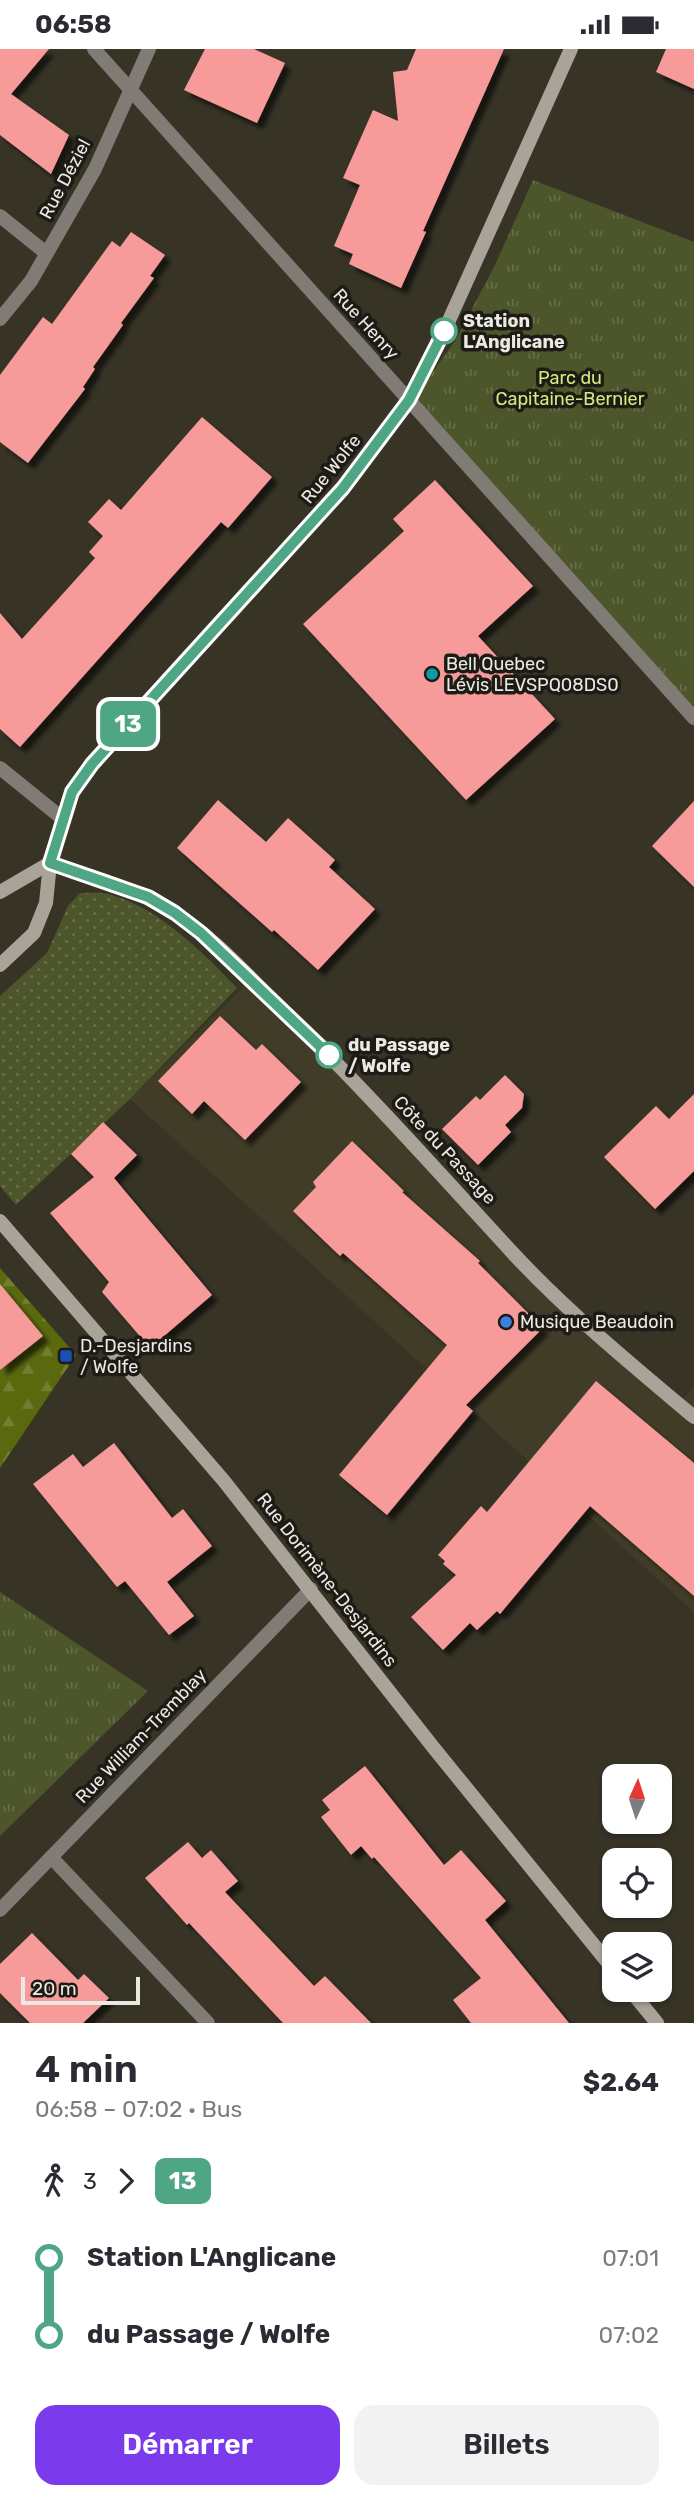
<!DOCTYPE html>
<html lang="fr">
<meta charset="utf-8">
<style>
:root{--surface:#fff;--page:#f2f2f3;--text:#2b2b33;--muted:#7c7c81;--accent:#7c3aed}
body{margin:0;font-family:Rubik,sans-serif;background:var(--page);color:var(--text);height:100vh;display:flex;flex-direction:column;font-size:26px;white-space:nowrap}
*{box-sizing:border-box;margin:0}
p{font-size:23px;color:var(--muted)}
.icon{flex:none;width:38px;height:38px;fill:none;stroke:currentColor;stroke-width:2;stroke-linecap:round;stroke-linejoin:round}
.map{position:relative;height:1974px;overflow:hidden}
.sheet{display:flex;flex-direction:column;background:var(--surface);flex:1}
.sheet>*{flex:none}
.badge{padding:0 14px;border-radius:10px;font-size:24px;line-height:46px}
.needle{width:46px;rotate:3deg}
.tools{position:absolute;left:602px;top:1715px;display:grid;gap:14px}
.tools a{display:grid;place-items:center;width:70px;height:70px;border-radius:14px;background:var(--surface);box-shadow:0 2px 5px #0004;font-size:35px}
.scale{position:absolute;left:21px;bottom:18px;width:119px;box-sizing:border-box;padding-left:7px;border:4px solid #ebe9e1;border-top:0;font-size:19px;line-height:24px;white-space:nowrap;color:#ebe9e1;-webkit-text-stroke:5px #1d1b15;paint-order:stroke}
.map>.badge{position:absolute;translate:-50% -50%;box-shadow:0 0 0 4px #fff}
.legs{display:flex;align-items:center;gap:10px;height:77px;padding:0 35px;font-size:23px}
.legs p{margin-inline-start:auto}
.overview{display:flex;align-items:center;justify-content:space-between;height:119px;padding:0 35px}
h1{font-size:38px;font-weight:600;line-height:52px}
.button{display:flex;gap:14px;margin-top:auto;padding:14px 35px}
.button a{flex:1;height:80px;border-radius:21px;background:var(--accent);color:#fff;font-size:28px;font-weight:600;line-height:80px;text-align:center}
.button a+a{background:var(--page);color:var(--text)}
ul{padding:0 35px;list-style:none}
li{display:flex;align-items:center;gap:24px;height:77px;font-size:26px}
li i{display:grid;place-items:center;width:10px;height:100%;margin:0 9px;background:currentColor}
li i::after{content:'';width:18px;height:18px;margin:-9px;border:5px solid;border-radius:50%;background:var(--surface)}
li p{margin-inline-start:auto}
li:first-child i{background:linear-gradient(#0000 50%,currentColor 0)}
li:last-child i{background:linear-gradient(currentColor 50%,#0000 0)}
.status{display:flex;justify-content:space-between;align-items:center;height:49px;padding:0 35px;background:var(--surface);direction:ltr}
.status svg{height:19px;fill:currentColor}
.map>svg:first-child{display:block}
</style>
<div class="status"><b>06:58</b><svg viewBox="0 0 49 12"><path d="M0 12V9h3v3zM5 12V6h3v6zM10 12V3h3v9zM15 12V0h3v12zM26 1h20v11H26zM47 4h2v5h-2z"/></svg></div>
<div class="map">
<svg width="694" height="1974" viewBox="0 0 694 1974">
<defs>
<pattern id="grass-dots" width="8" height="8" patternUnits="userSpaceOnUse" patternTransform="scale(1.75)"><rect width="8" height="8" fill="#4c562a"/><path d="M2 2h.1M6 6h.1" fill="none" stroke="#666e49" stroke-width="1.8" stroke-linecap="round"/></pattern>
<pattern id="forest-firs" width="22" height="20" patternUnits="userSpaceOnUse" patternTransform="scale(1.75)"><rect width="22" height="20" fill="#5a690e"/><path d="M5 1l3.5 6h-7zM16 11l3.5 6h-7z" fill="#727e31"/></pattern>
<pattern id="park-tufts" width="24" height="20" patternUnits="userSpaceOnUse" patternTransform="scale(1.75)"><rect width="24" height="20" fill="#4c562a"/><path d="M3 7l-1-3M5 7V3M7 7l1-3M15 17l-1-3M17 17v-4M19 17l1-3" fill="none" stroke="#666e49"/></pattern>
<filter id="shadow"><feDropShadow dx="6" dy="6" stdDeviation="2" flood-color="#0009"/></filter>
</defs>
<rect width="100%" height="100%" fill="#373426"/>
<path fill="#413c28" d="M 251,930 L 512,1203 L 678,1354 L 694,1339 L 694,1563 L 130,1050 Z"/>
<path fill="url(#grass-dots)" d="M 80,844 C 90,844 103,843 112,846 C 163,862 201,902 237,939 L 130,1050 L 16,1156 L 0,1137 L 0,947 L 47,904 L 68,857 Z"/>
<path fill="url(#forest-firs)" d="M 0,1219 L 76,1306 L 0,1419 Z"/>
<g fill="url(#park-tufts)">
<path d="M 533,131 L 694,193 L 694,668 L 411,353 L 455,292 L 495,216 Z"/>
<path d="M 0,1543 L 148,1642 L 0,1787 Z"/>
</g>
<g fill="#f69a9a" filter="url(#shadow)">
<path d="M 0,0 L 49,0 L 11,45 L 69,86 L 51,125 L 0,86 Z"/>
<path d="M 205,0 L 254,0 L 285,14 L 257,74 L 184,41 Z"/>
<path d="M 416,0 L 504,0 L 423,182 L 426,183 L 401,239 L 349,215 L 353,205 L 334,197 L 360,136 L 343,129 L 373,61 L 398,72 L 393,23 L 407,21 Z"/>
<path d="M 666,0 L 694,0 L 694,40 L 656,23 Z"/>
<path d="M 131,183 L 165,206 L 150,227 L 154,229 L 121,274 L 123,276 L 93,318 L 95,320 L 83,338 L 85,340 L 28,414 L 0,393 L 0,326 L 43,268 L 52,275 L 112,192 L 120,198 Z"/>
<path d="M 202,368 L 272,428 L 228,479 L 221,473 L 20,698 L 0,680 L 0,564 L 22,590 L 95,509 L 89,503 L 103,487 L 88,473 L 109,450 L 121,461 Z"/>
<path d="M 435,431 L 533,537 L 478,587 L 555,670 L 466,751 L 303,575 L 404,482 L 393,470 Z"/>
<path d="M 218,751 L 266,793 L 288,769 L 335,811 L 329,818 L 375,860 L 318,921 L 274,881 L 272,883 L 177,799 Z"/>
<path d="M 694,752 L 694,838 L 652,797 Z"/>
<path d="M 220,967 L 256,1001 L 262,995 L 301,1033 L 245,1091 L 204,1052 L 192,1065 L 158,1032 Z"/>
<path d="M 505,1026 L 524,1045 L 522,1059 L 505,1076 L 511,1083 L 478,1116 L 442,1080 L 476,1047 L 480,1051 Z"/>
<path d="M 694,1045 L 694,1122 L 655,1160 L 604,1108 L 656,1057 L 669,1070 Z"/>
<path d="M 103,1073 L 137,1106 L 114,1129 L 212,1246 L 150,1299 L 102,1243 L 109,1233 L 50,1164 L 94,1128 L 71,1105 Z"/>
<path d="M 352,1092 L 404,1142 L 402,1143 L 480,1212 L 478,1214 L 543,1279 L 466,1356 L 473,1362 L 387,1466 L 339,1426 L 447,1296 L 343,1204 L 340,1207 L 293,1162 L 316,1138 L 313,1133 Z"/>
<path d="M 0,1235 L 43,1287 L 0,1321 Z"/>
<path d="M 596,1332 L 694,1414 L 694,1547 L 590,1457 L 500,1565 L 497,1562 L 477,1581 L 470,1574 L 443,1601 L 411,1568 L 456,1526 L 443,1515 L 445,1512 L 438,1506 L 481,1457 L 487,1463 Z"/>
<path d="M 114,1394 L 172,1469 L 183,1460 L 212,1497 L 167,1533 L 194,1567 L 169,1586 L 125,1532 L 117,1538 L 33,1435 L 73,1405 L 83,1418 Z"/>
<path d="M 365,1717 L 444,1816 L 461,1801 L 506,1852 L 485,1871 L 569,1974 L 471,1974 L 453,1951 L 481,1929 L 374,1808 L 372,1810 L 361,1797 L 351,1806 L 321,1768 L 330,1761 L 322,1751 Z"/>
<path d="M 188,1793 L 202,1809 L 211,1801 L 238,1832 L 225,1843 L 314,1937 L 325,1927 L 371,1974 L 283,1974 L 189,1874 L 187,1876 L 145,1829 Z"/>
<path d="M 32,1884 L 78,1931 L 84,1925 L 109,1949 L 83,1974 L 30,1974 L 0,1944 L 0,1915 Z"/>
</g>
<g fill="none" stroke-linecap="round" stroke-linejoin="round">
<g stroke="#807b75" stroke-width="14">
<path d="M 94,0 L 694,669"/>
<path d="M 0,167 L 46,204"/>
<path d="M 0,270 L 31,232 L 95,120 L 149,0"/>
<path d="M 0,719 L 63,770"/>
<path d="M 51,1808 L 208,1974"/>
<path d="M 0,1861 L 311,1540"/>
</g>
<g stroke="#aaa39a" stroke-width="14">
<path d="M 50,814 C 92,827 136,840 173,863 C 212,887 244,923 276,954 C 358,1033 433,1117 510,1201 C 565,1261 631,1315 694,1368"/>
<path d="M 0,843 L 50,814"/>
<path d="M 0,916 L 34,884 L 46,854 L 50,814 L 72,743 L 92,715 L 343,439 L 409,351 L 446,278 L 571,0"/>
<path d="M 0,1172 L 224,1432 L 433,1698 L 614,1921"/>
<path d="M 630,1941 L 657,1974"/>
</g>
</g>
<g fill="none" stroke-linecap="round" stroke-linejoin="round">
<defs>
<path id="line-1" d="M 329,1006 L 201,884 L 175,864 L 148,848 L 50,814 L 72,743 L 92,715 L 343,439 L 409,351 L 444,282"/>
</defs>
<use href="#line-1" stroke="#fff" stroke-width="16"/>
<use href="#line-1" stroke="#4ea685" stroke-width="10"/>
</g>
<g fill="#fff" stroke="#4ea685" stroke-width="3.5">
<circle cx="444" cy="282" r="12"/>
<circle cx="329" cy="1006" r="12"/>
</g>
<circle fill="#0f9aa8" stroke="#1d1b15" stroke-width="2.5" cx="432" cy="625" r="7"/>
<circle fill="#3f7fe0" stroke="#1d1b15" stroke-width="2.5" cx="506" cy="1273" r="7"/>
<rect fill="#1a4fb4" stroke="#1d1b15" stroke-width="2.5" x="59" y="1300" width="14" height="14" rx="3.5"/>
<g text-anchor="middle" stroke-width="7" stroke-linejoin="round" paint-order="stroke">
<g font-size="18" fill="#ebe9e1" stroke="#1d1b15">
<text transform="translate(65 130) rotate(-62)" y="6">Rue Déziel</text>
<text transform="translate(366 275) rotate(48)" y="6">Rue Henry</text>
<text transform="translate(331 420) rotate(-51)" y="6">Rue Wolfe</text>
<text transform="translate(445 1101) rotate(47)" y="6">Côte du Passage</text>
<text transform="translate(327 1531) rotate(52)" y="6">Rue Dorimène-Desjardins</text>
<text transform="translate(141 1687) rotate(-46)" y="6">Rue William-Tremblay</text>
</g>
<g font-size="18" font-weight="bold" fill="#ebe9e1" stroke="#1d1b15" text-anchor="start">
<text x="463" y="278">Station<tspan x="463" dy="21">L'Anglicane</tspan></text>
<text x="348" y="1002">du Passage<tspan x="348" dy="21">/ Wolfe</tspan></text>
</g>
<g font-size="18" fill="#d2eb7c" stroke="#1d1b15">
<text x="570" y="335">Parc du<tspan x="570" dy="21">Capitaine-Bernier</tspan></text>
</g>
<g font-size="18" fill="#ebe9e1" stroke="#1d1b15" text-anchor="start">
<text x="446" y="621">Bell Quebec<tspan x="446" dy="21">Lévis LEVSPQ08DS0</tspan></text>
<text x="520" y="1279">Musique Beaudoin</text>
<text x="80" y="1303">D.-Desjardins<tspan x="80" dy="21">/ Wolfe</tspan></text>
</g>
</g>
</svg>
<div class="tools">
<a><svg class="needle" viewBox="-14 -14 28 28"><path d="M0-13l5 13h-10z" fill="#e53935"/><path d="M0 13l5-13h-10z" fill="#7c7c81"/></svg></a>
<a><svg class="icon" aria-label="locate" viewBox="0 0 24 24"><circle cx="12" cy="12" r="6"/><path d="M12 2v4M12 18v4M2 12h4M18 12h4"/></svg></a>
<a><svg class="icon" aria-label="layers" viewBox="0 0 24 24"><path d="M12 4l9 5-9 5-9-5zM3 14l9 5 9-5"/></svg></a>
</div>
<div class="scale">20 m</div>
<b class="badge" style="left:128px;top:675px;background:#4ea685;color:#fff">13</b>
</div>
<section class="sheet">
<div class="overview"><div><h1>4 min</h1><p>06:58 – 07:02 · Bus</p></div><b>$2.64</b></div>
<div class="legs"><svg class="icon" aria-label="walk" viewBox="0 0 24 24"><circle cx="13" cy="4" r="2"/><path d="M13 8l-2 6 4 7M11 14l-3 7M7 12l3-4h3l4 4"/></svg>3<svg class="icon" aria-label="forward" viewBox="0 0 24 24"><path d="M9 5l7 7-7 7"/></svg><b class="badge" style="background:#4ea685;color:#fff">13</b></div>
<ul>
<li><i style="color:#4ea685"></i><b>Station L'Anglicane</b><p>07:01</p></li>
<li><i style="color:#4ea685"></i><b>du Passage / Wolfe</b><p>07:02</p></li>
</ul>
<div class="button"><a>Démarrer</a><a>Billets</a></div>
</section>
